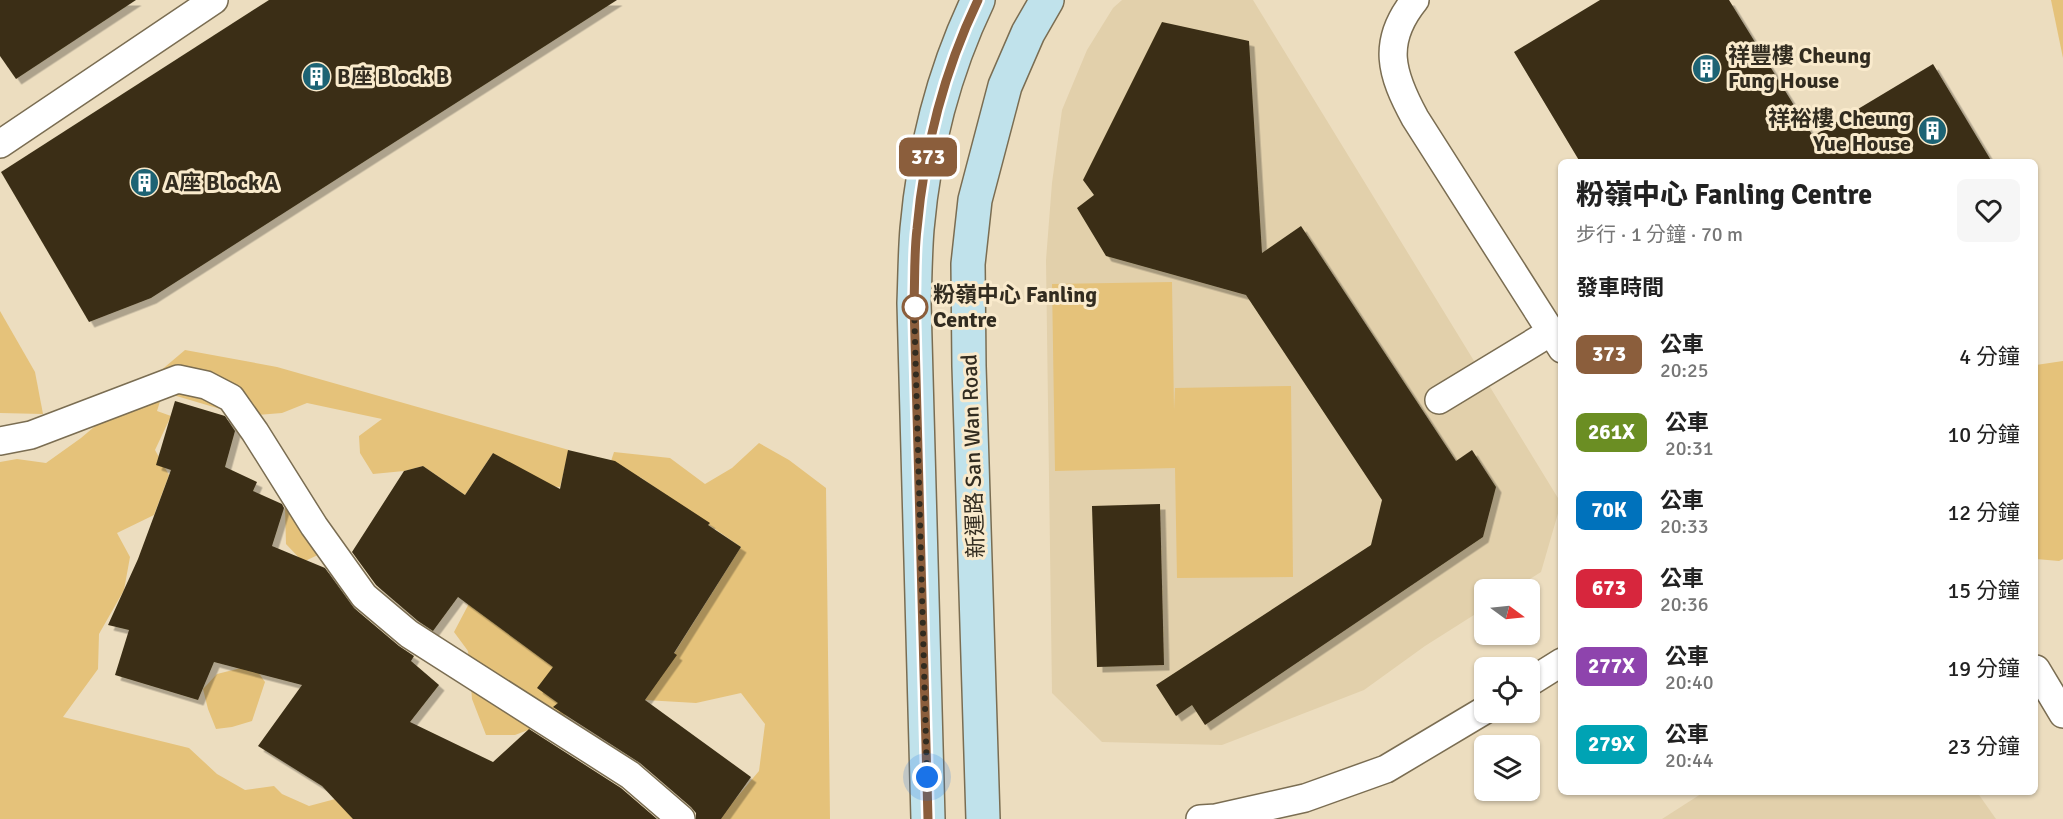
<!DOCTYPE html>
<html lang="zh-TW">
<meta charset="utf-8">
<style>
:root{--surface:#fff;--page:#f6f6f6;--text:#222;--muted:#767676}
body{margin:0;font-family:Signika,"Noto Sans TC",sans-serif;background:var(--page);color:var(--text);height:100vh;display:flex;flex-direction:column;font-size:22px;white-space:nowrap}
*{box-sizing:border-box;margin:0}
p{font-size:20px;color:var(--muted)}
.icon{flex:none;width:33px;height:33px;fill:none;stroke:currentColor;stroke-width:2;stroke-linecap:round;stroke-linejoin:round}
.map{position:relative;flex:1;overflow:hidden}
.drawer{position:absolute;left:1558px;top:159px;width:480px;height:636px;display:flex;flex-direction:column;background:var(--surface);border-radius:9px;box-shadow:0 2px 4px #0004}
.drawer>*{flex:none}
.badge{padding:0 12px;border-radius:9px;font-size:21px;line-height:39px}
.needle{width:39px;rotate:105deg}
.buttons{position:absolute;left:1474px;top:579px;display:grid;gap:12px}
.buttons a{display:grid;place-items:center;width:66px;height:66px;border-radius:9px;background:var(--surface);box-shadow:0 2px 4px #0004;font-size:30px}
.you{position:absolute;width:30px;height:30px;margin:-15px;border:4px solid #fff;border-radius:50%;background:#1a73e8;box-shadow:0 0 0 9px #1a73e833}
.map>.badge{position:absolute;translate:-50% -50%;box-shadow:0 0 0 3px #fff}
h2{padding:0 18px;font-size:22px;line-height:54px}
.round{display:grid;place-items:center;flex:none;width:63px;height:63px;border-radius:9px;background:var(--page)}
.headline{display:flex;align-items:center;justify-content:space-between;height:102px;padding:0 18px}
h1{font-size:28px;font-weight:800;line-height:45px}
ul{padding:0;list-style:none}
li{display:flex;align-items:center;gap:18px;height:78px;padding:0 18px}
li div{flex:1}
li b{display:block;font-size:22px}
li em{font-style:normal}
li .badge{min-width:66px;font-weight:700;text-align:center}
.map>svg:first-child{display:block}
</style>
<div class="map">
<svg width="2063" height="819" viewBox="0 0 2063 819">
<defs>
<filter id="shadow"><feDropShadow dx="5.5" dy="5.5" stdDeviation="0" flood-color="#0004"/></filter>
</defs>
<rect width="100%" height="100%" fill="#ecddbf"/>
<g fill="#e2d0ab">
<path d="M 1122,0 L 1253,0 L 1561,503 L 1541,572 L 1514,589 L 1485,590 L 1485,608 L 1425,646 L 1364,690 L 1222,745 L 1102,742 L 1052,693 L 1046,260 L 1052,183 L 1062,110 L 1087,50 L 1113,8 Z"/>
<path d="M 1704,792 L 1977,792 L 1996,819 L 1662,819 Z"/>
</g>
<g fill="#e5c27a">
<path d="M 2051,0 L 2063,0 L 2063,58 Z"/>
<path d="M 1172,282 L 1174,410 L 1175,388 L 1291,386 L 1293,577 L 1177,578 L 1175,468 L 1055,471 L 1052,284 Z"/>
<path d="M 0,311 L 35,372 L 43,414 L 0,413 Z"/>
<path d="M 185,350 L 277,367 L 569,450 L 560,487 L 536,485 L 493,453 L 465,495 L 423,466 L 404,471 L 373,474 L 360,453 L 359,436 L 382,419 L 307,403 L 282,413 L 244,416 L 163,392 L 157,411 L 171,416 L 155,450 L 169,475 L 154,515 L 117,533 L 130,557 L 124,590 L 99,634 L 98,669 L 63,717 L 189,748 L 217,774 L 245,790 L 274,786 L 282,794 L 309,806 L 339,798 L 355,819 L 0,819 L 0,462 L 17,459 L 46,463 L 81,438 Z"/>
<path d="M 2063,361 L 2063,559 L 2059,561 L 2036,559 L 2036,365 Z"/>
<path d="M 759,443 L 789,460 L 826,488 L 830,819 L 706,819 L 732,803 L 759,771 L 765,724 L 741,693 L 696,703 L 645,700 L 741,547 L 640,477 L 622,491 L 606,476 L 614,452 L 670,458 L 705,484 L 732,468 Z"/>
<path d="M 304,500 L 322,553 L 303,562 L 286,544 L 285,506 Z"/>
<path d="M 474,594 L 610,649 L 565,716 L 515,735 L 486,735 L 472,699 L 468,651 L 454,632 Z"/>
<path d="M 253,665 L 265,682 L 252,721 L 232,727 L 216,729 L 208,709 L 203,689 L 217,674 Z"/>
</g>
<g fill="#3b2f16" filter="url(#shadow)">
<path d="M 0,0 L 136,0 L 16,79 L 0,56 Z"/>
<path d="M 269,0 L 617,0 L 151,298 L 89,322 L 1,172 Z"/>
<path d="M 1600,0 L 1729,0 L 1813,136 L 1933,64 L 1992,162 L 1580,162 L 1514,52 Z"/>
<path d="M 1162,22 L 1249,41 L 1262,253 L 1301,226 L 1456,461 L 1472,450 L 1496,487 L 1483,537 L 1205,725 L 1192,705 L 1176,716 L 1156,685 L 1371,545 L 1382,500 L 1246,295 L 1106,256 L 1077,208 L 1094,195 L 1083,180 Z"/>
<path d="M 175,401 L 225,416 L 235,431 L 225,467 L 257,482 L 253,491 L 282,504 L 284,508 L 272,546 L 325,568 L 354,608 L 399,646 L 414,656 L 411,661 L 439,685 L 410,722 L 493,762 L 529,729 L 621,788 L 657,819 L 353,819 L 322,786 L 258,746 L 302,685 L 214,662 L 198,700 L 115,675 L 129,630 L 108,625 L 138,559 L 171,470 L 156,465 Z"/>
<path d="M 568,450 L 615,461 L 710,523 L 708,525 L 741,547 L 674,653 L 677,655 L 645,700 L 751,777 L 721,819 L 696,819 L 696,813 L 691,807 L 640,763 L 553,707 L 558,703 L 537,688 L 553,667 L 458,597 L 433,631 L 418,621 L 376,585 L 352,552 L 404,471 L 423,466 L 465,495 L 493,453 L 560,489 Z"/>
<path d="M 1160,504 L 1164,665 L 1097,667 L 1092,506 Z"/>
</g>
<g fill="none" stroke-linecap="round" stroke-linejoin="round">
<defs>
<g id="lane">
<path d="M 1415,0 C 1381,42 1391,74 1415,118 L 1562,349"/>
<path d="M 0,144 L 214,0"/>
<path d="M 1439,400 L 1551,332"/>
<path d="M 0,441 L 31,435 L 178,379 L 206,385 L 231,398 L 255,432 L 314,526 L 364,596 L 409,634 L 630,775 L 681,819"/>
<path d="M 2036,669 L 2063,714"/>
<path d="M 1530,682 L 1562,662"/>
<path d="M 1200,819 L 1216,818 L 1305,798 L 1386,769 L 1485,710"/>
</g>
<g id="secondary">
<path d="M 928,819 L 914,303 C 915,278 915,254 917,229 C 924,150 944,71 978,0"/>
<path d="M 983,819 L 969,366 L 968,264 L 975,200 L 1005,86 L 1028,33 L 1047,0"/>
</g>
</defs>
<use href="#lane" stroke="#7a6d52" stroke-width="30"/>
<use href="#secondary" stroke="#7a6d52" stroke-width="36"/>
<use href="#lane" stroke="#fff" stroke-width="27"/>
<use href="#secondary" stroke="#c0e2eb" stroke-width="33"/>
</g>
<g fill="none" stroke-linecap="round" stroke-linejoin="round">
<defs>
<path id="line" d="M 928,819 L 914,303 C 915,279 914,254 917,229 C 924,151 944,71 978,0"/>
</defs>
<use href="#line" stroke="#fff" stroke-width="14"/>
<use href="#line" stroke="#8b5e3c" stroke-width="9"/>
<path stroke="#322c20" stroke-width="6" stroke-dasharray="0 10.8" d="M 915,307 L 914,303 L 927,777"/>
</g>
<defs>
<symbol id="building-disc" viewBox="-11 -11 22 22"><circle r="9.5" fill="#1d6374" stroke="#f9eacc"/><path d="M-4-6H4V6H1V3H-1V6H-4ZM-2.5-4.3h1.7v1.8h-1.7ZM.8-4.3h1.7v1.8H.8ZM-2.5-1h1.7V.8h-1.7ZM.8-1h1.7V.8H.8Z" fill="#fff"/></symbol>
</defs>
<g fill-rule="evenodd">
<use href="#building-disc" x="1690" y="52" width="33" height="33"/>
<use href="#building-disc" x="300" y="60" width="33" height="33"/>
<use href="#building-disc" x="1916" y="114" width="33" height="33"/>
<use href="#building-disc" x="128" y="166" width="33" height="33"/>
</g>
<circle fill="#fff" stroke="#8b5e3c" stroke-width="3" cx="915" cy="307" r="12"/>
<g text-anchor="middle" stroke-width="6" stroke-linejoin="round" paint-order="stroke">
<g font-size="22" font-weight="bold" fill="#322c20" stroke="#f9eacc" text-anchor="start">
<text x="1728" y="63">祥豐樓 Cheung<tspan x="1728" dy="25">Fung House</tspan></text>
<text x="337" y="84">B座 Block B</text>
<text x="1911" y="126" text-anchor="end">祥裕樓 Cheung<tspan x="1911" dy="25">Yue House</tspan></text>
<text x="165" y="190">A座 Block A</text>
</g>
<g font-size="22" font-weight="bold" fill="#322c20" stroke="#f9eacc" text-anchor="start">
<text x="933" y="302">粉嶺中心 Fanling<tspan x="933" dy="25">Centre</tspan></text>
</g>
<g font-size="22" fill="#322c20" stroke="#f9eacc">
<text transform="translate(972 456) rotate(-92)" y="8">新運路 San Wan Road</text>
</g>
</g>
</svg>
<div class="buttons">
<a><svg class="needle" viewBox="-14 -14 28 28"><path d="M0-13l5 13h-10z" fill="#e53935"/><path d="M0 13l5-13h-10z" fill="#767676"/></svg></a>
<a><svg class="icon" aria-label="locate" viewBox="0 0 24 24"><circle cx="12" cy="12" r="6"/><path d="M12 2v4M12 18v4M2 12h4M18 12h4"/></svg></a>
<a><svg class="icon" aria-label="layers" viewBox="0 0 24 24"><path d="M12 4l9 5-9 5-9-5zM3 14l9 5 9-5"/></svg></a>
</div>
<div class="you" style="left:927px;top:777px"></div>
<b class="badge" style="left:928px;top:157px;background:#8b5e3c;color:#fff">373</b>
<section class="drawer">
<div class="headline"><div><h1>粉嶺中心 Fanling Centre</h1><p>步行 · 1 分鐘 · 70 m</p></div><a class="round"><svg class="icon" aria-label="heart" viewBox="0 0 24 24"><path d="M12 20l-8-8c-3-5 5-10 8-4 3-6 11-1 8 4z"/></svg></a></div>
<h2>發車時間</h2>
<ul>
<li><span class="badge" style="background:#8b5e3c;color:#fff">373</span><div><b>公車</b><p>20:25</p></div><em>4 分鐘</em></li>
<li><span class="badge" style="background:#6b8e23;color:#fff">261X</span><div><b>公車</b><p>20:31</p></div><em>10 分鐘</em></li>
<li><span class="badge" style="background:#0072bc;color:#fff">70K</span><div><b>公車</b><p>20:33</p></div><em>12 分鐘</em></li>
<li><span class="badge" style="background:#d7263d;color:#fff">673</span><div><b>公車</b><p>20:36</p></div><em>15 分鐘</em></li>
<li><span class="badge" style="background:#8e44ad;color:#fff">277X</span><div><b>公車</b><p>20:40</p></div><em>19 分鐘</em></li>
<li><span class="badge" style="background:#00a3b4;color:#fff">279X</span><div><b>公車</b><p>20:44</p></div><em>23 分鐘</em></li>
</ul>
</section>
</div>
